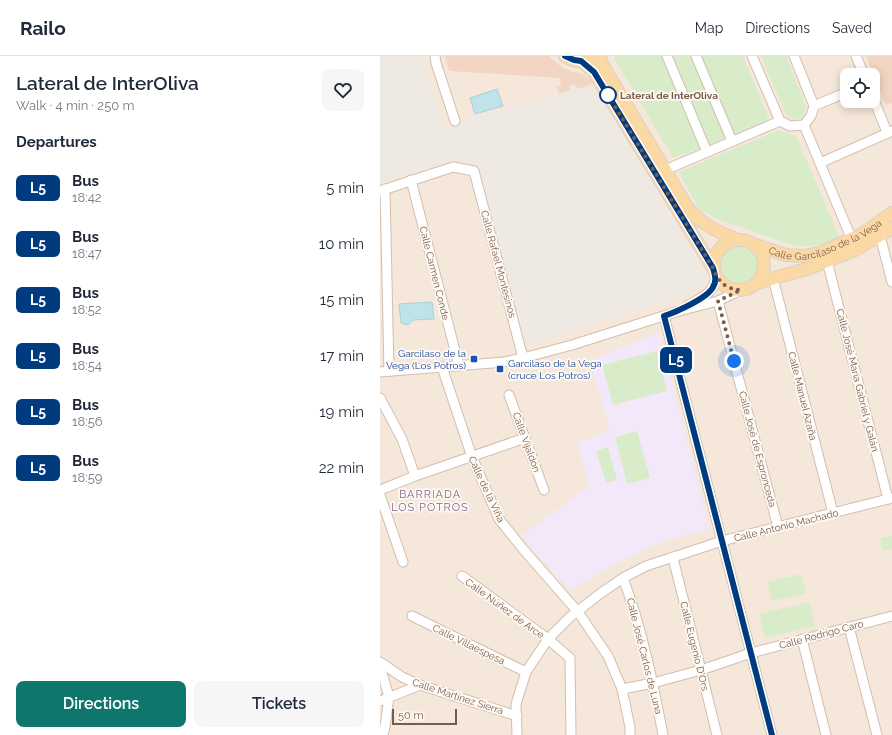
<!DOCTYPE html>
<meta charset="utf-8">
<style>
:root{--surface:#fff;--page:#f6f6f7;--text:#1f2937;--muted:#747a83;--line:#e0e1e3;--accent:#0f766e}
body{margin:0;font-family:Raleway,sans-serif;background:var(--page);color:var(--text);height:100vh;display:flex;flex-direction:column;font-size:15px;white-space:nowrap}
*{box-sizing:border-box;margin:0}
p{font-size:13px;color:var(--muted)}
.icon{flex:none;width:22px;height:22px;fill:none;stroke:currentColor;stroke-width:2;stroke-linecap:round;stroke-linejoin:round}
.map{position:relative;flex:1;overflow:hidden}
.panel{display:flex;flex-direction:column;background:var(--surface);width:380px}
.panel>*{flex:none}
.badge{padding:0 8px;border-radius:6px;font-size:14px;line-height:26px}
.buttons{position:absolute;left:460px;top:12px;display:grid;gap:8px}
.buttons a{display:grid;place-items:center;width:40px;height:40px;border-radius:8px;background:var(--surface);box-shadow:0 2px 10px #0003;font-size:20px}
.scale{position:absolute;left:12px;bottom:10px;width:65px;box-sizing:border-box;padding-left:4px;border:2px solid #7a5c4d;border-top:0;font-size:11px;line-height:14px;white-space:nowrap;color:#7a5c4d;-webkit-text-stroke:3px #fffaf3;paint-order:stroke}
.you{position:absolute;width:20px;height:20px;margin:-10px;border:3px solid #fff;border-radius:50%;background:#1a73e8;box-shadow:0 0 0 6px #1a73e833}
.map>.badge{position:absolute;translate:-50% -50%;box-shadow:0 0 0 2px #fff}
h2{padding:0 16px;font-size:15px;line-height:36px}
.round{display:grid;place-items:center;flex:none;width:42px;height:42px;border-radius:8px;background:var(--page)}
.headline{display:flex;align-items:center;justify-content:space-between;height:68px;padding:0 16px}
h1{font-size:19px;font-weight:600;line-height:30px}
.primary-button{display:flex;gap:8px;margin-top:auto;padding:8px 16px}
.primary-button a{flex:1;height:46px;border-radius:8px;background:var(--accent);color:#fff;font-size:16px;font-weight:600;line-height:46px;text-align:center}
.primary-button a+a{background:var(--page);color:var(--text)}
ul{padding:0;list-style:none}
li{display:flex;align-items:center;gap:12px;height:56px;padding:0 16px}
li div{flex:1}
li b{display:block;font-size:15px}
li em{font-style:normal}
li .badge{min-width:44px;font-weight:700;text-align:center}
header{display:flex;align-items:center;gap:24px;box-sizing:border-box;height:56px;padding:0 20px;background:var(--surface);border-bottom:1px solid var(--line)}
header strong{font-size:19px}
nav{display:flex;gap:22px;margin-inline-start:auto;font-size:14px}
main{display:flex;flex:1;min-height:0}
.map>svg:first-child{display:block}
</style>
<header>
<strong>Railo</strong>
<nav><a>Map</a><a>Directions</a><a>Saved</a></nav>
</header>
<main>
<section class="panel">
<div class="headline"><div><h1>Lateral de InterOliva</h1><p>Walk · 4 min · 250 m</p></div><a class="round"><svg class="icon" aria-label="heart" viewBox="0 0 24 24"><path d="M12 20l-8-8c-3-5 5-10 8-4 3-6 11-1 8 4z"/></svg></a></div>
<h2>Departures</h2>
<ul>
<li><span class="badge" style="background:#003b80;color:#fff">L5</span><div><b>Bus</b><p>18:42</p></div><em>5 min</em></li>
<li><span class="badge" style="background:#003b80;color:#fff">L5</span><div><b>Bus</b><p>18:47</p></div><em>10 min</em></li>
<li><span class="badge" style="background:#003b80;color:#fff">L5</span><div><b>Bus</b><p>18:52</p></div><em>15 min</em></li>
<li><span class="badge" style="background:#003b80;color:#fff">L5</span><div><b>Bus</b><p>18:54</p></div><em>17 min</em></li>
<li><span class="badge" style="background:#003b80;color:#fff">L5</span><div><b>Bus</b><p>18:56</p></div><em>19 min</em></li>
<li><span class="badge" style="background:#003b80;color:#fff">L5</span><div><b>Bus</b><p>18:59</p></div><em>22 min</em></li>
</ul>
<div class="primary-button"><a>Directions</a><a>Tickets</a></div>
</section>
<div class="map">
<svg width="512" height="679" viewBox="0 0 512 679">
<rect width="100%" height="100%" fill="#fdf6ec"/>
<path fill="#f5e8da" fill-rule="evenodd" d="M 0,0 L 512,0 L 512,679 L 0,679 ZM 467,19 L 493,19 L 493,45 L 467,45 Z"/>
<path fill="#efe9e4" d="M 0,0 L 40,0 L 65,70 L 213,28 L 328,222 L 326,228 L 292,243 L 146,289 L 99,109 L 73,104 L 0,126 Z"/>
<path fill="#f3e8fa" d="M 279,276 L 330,473 L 279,487 L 227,512 L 191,535 L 141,480 L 209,430 L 197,387 L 230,374 L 210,305 Z"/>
<g fill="#d8ecc9">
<path d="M 235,0 L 284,0 L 322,92 L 293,102 L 234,2 Z"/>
<path d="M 288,0 L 313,0 L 347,81 L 327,89 Z"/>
<path d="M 318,0 L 363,0 L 389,63 L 351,79 Z"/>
<path d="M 381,0 L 406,0 L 426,51 C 423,64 418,67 406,59 Z"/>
<path d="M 399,74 L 416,80 L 460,183 C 440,189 429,193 409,188 L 337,163 L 319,153 L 299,116 Z"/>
<circle cx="359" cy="209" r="20"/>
<path d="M 277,295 L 287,335 L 233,349 L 222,309 Z"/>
<path d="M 257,375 L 270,422 L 247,428 L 235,381 Z"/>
<path d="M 228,391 L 237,424 L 226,427 L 216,395 Z"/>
<path d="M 512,480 L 512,493 L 503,495 L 500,482 Z"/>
<path d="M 421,518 L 426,537 L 392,545 L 387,526 Z"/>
<path d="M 429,546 L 435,570 L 385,582 L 379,558 Z"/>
</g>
<g fill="#bfe3e8" stroke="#a5d3da">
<path d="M 117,33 L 123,50 L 95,58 L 90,42 Z"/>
<path d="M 52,246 L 54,263 L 33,264 L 28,269 L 21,267 L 19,248 Z"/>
</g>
<g fill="#f3d5c3">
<path d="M 65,0 L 169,0 L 180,10 L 188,14 L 205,19 L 211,24 L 213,28 L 197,33 L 195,28 L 189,30 L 191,34 L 179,38 L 176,30 L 181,30 L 180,22 L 69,15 Z"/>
<path d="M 486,0 L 512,0 L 512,47 L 506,49 Z"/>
</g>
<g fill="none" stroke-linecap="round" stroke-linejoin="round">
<defs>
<g id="minor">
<path d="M 55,0 L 56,7 L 75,65"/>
<path d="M 287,0 L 327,96"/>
<path d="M 316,0 L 352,85"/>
<path d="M 372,0 L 400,65 L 410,70 L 424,69 L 431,60 L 434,50 L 414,0"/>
<path d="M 476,0 L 484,19"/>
<path d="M 493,42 L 507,76"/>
<path d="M 434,50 L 467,36"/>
<path d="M 424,69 L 472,184"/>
<path d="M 440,107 L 512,75"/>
<path d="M 285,114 L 400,65"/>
<path d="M 31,124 L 79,310"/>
<path d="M 5,133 L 9,315"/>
<path d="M 0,135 L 73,111 L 94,115 L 143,302"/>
<path d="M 500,180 L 512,226"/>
<path d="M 447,205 L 508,443"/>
<path d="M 393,222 L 453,457"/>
<path d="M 338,245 L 398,471"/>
<path d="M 307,250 C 322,241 333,239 336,220"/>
<path d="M 284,260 L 392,679"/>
<path d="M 62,311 L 92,401 L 119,463 L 143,493 L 198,556 L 228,600 L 242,633 L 250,671 L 250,679"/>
<path d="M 0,316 L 124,306 L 143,302 L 192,289 L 299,255 L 338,245 L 361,234"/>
<path d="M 129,339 L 164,434"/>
<path d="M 0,342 L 22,383 L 35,420"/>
<path d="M 0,434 L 35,420 L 145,382"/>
<path d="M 0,439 L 23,506"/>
<path d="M 293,502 L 321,614 L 337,679"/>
<path d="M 82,520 L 168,583 L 190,602 L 191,679"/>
<path d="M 243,522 C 262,573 273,626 283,679"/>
<path d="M 32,560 L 146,616"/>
<path d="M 469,571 L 497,679"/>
<path d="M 422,583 L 446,679"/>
<path d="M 0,606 L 22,621 L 40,629 L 137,660"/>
<path d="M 0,610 L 9,641 L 5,670 L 3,679"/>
<path d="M 242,633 L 273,627 L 321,614 L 371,597 L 512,560"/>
<path d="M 0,645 L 40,629"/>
<path d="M 137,679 L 136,648 L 146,616 L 168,583 L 190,561 L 221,537 L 243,522 L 266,510 L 342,485 L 512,442"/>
</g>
<g id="major">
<path d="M 185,0 C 194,7 204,6 214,0"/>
<path d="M 220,0 L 222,8 L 307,151 C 322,169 335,174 355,183"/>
<path d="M 201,5 L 214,16 L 333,212"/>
<circle cx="359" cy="209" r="25"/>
<path id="s1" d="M 375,189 L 406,199 L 426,200 L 442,196 L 482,178 L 512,157"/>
<path d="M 377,227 L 430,212 L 475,194 L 512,172"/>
</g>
</defs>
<use href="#minor" stroke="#d1beb0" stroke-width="11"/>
<use href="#major" stroke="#dad1cd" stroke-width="14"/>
<use href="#minor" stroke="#fff" stroke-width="9"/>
<use href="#major" stroke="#fbd9a5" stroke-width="12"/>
</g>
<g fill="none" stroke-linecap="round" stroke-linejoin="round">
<defs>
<path id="line" d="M 185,0 L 194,4 L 201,5 L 214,16 L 333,212 C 335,219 337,225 333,231 C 328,242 296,256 284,260 L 392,679"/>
</defs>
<use href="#line" stroke="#fff" stroke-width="9"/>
<use href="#line" stroke="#003b80" stroke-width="6"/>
<path stroke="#7a5c4d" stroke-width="4" stroke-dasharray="0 7.2" d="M 228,39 L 333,212 C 338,226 346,233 361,234 L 338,245 L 354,305"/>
</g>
<circle fill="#fff" stroke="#003b80" stroke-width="2" cx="228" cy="39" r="8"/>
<g fill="#1a4fb4" stroke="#fffaf3" stroke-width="1.5">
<rect x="90" y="299" width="8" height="8" rx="2"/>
<rect x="116" y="309" width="8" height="8" rx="2"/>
</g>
<g text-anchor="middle" stroke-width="3.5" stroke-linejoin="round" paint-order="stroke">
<g font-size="10" font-weight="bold" fill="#7a5c4d" stroke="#fffaf3" text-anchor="start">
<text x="240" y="43">Lateral de InterOliva</text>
</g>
<g font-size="10" fill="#7a5c4d" stroke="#fffaf3">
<text dy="4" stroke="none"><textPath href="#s1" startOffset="75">Calle Garcilaso de la Vega</textPath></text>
<text transform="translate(119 208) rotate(75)" y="4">Calle Rafael Montesinos</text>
<text transform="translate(55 217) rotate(76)" y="4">Calle Carmen Conde</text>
<text transform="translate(478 324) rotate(76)" y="4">Calle José María Gabriel y Galán</text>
<text transform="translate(423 340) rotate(76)" y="4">Calle Manuel Azaña</text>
<text transform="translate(147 386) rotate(70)" y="4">Calle Vijaldón</text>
<text transform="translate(378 393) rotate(75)" y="4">Calle José de Espronceda</text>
<text transform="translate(107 433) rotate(65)" y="4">Calle de la Viña</text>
<text transform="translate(406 469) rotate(-14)" y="4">Calle Antonio Machado</text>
<text transform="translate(125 552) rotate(36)" y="4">Calle Núñez de Arce</text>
<text transform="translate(441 578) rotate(-15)" y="4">Calle Rodrigo Caro</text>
<text transform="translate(89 588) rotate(26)" y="4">Calle Villaespesa</text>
<text transform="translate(315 590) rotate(76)" y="4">Calle Eugenio D'Ors</text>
<text transform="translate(265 600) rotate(76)" y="4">Calle José Carlos de Luna</text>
<text transform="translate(78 640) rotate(18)" y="4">Calle Martínez Sierra</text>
</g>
<g font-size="10" fill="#164399" stroke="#fffaf3" text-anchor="end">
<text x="86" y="301">Garcilaso de la<tspan x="86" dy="12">Vega (Los Potros)</tspan></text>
<text x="128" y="311" text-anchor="start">Garcilaso de la Vega<tspan x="128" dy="12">(cruce Los Potros)</tspan></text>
</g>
<g font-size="11" letter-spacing="1" fill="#846695" stroke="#fffaf3">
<text x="50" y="442">BARRIADA<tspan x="50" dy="13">LOS POTROS</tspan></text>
</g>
</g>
</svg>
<div class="buttons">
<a><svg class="icon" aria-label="locate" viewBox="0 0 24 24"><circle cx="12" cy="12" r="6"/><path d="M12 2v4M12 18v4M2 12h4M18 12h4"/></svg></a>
</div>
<div class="scale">50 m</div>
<div class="you" style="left:354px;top:305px"></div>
<b class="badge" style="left:296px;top:304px;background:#003b80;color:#fff">L5</b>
</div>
</main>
